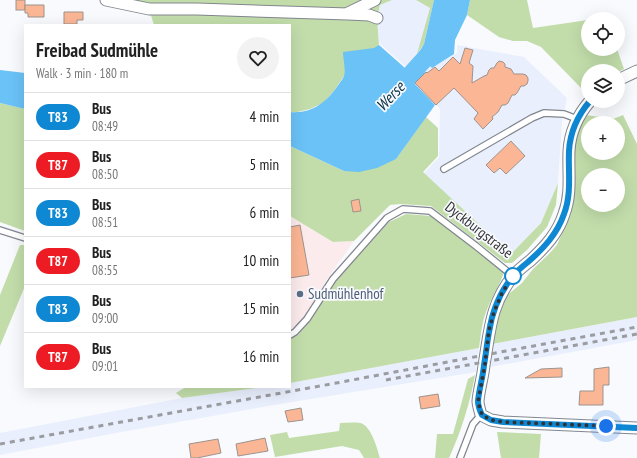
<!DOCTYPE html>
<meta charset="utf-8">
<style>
:root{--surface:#fff;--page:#f2f2f2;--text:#222;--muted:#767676;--line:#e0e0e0}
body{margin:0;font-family:"PT Sans Narrow",sans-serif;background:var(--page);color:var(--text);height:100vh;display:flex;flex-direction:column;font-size:15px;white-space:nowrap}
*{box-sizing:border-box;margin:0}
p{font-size:13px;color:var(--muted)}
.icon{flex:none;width:22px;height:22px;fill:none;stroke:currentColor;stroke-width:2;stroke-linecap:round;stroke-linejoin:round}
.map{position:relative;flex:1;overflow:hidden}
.sheet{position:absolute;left:24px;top:24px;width:267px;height:364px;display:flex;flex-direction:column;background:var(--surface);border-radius:0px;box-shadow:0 4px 16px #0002}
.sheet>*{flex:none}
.badge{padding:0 8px;border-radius:13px;font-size:14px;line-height:26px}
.fabs{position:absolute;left:581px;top:12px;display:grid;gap:8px}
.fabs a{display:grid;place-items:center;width:44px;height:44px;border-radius:50%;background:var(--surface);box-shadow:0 4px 16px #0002;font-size:20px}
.you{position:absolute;width:20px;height:20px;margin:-10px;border:3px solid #fff;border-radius:50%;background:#1a73e8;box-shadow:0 0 0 6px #1a73e833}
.map>.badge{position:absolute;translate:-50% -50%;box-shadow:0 0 0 2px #fff}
.round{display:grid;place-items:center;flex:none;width:42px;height:42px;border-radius:21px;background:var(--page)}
.summary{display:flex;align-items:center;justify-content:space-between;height:68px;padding:0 12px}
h1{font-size:19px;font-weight:700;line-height:30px}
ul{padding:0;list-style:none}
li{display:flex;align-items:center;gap:12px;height:48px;padding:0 12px;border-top:1px solid var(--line)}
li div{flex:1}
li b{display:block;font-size:15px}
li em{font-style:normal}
li .badge{min-width:44px;font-weight:700;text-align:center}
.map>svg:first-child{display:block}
</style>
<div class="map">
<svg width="637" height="458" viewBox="0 0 637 458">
<rect width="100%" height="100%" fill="#f8fafe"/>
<path fill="#fcebed" d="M 290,216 L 333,242 L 354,241 L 328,278 L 311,307 L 303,320 L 290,331 Z"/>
<g fill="#e9effd">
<path d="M 392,0 L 416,0 L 430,8 L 418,54 L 432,68 L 457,53 L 457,45 L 524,57 L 567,98 L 562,122 L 558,183 L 541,223 L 511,254 L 423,174 L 439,157 L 440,109 L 415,83 L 426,72 L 414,60 L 406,67 L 379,43 L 377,18 L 380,5 Z"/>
<path d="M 637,317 L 637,340 L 490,367 L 492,344 Z"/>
<path d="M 479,348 L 476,372 L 268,406 L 116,433 L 0,455 L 0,433 L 182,398 L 263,387 L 290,387 L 290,383 Z"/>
</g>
<g fill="#c2ddaa" fill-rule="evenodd">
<path d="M 106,0 L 392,0 L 380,5 L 377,18 L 379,45 L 344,76 L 334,91 L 323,103 L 310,109 L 297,112 L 290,112 L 290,25 L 154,25 L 149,9 Z"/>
<path d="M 416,0 L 434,0 L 424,44 L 417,54 L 430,8 Z"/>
<path d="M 470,0 L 527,0 L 533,28 L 588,20 L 588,49 L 617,49 L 624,69 L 618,72 L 618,71 L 588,71 L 588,90 L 585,92 L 541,47 L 527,41 L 513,41 L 499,37 L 467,15 Z"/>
<path d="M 0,103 L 25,109 L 25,231 L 0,222 Z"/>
<path d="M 586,115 L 613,119 L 623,115 L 637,144 L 637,317 L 492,344 L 497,315 L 506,296 L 522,283 L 533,269 L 548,255 L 557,245 L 570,215 L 575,193 L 574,150 L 576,132 ZM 588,123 L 618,123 L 618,153 L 588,153 ZM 588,175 L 618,175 L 618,205 L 588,205 Z"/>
<path d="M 426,117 L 438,128 L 438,156 L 423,172 L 511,254 L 541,223 L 558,183 L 556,205 L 547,227 L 527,250 L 512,263 L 505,263 L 431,206 L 400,204 L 390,205 L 354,241 L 333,242 L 290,216 L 290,146 L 344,171 L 396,159 Z"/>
<path d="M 406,214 L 431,216 L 504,272 C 500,285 493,295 488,307 C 482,320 481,334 479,348 L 290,383 L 290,339 L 298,335 L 310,321 L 336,280 L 389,222 Z"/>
<path d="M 20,245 L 25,245 L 25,286 L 0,346 L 0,295 Z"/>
<path d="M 475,375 C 470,403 461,432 449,458 L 435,458 L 437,434 L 453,434 L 468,379 Z"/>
<path d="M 186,387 L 263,387 L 182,398 L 176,393 Z"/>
<path d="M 340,423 C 347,423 354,422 360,423 C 371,425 377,448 380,458 L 364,458 L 359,450 L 342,446 L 275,457 L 270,435 L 287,432 L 289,438 L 339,431 Z"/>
<path d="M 497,432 L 541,434 L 539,458 L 501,458 Z"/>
</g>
<g fill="#6ac2f7">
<path d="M 434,0 L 470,0 L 467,15 L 455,40 L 454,54 L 432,68 L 418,54 L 424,44 Z"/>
<path d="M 379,45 L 405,68 L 414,60 L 425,73 L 414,83 L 435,105 L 396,159 L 377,168 L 359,172 L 344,171 L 290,146 L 290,112 C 312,114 327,102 339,84 C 340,82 343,79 344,76 C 346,71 343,58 343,52 L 374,48 Z"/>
<path d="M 0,70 L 25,73 L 25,109 L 0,103 Z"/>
</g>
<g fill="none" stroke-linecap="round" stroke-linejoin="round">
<path stroke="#6ac2f7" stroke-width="18" d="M 402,84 L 439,43 L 450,20 L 454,0"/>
</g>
<g fill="#fbb695" stroke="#9d938e">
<rect x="16" y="0" width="9" height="10"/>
<path d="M 25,5 L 44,5 L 44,17 L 28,17 L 28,13 L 25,13 Z"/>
<path d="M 64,12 L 83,12 L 83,20 L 77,20 L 77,24 L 64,24 Z"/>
<path d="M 465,48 L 473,50 L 469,63 L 473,66 L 472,83 L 484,76 L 487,75 L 489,70 L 491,68 L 494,68 L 497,63 L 499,61 L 503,62 L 505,64 L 505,67 L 511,69 L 514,74 L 523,74 L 526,75 L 528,78 L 528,81 L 527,84 L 524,86 L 521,86 L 517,93 L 515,95 L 512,95 L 508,103 L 505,105 L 502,105 L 498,112 L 492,117 L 493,119 L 483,129 L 474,119 L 478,113 L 454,88 L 436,105 L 415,83 L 426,72 L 427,73 L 435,67 L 439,71 L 453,57 L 460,64 Z"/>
<path d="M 511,141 L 525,156 L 506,174 L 500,168 L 494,173 L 486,165 Z"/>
<path d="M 359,199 L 361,211 L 353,212 L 351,201 Z"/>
<path d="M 300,225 L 309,275 L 290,278 L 290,227 Z"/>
<path d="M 609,367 L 609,385 L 603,385 L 603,405 L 579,405 L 580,391 L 594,391 L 594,369 Z"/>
<path d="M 562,368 L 562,377 L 525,378 L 541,369 Z"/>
<path d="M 438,394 L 440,406 L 421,409 L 419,397 Z"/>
<path d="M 301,408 L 303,420 L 288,422 L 285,411 Z"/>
<path d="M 265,438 L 268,451 L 238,456 L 236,444 Z"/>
<path d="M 218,439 L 221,453 L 197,458 L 191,458 L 189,444 Z"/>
</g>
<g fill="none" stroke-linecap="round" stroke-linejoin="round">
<defs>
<g id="lane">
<path d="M 444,169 L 532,118 L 544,113 L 564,114 L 577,119"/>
<path d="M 0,230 L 25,238"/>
<path d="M 290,335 L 295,332 L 307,319 L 333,279 L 387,218 L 403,209 L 430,211 L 476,246 L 513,276"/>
<path d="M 460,458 L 473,424 L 481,415"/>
</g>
<g id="street">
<path d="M 106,0 L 149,9 L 197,9 L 348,14 L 369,15 L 377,18"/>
<path d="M 348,13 L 375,0"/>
<path d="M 618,80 L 637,71"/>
<path d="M 590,101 C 578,115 570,132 569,151 C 568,172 572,193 564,214 C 558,233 545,247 531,260 C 525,265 518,270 513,276 C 490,305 490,331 484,365 C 483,377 479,389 478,401 C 478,405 480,411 481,415 L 491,420 L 503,422 L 637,428"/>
</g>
</defs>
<use href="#lane" stroke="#82868f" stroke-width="8"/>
<use href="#street" stroke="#82868f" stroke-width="13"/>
<use href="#lane" stroke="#fff" stroke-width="5.5"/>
<use href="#street" stroke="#fff" stroke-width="11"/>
<g stroke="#9a9ca0" stroke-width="3" stroke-dasharray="5 5" stroke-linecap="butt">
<path d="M 386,380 L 637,334"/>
<path d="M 0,444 L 331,384 L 506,351 L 637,327"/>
</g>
</g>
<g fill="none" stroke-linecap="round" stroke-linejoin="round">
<defs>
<path id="line" d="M 590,101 C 578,115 570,132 569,151 C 568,172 572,193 564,214 C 557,234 544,248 528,262 C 523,266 517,271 513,276 C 500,292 492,312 489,332 C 487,343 486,354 484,365 C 483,377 479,389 478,401 C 478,405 480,411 482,415 L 491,420 L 503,422 L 637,428"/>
</defs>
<use href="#line" stroke="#fff" stroke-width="9"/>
<use href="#line" stroke="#0e88d3" stroke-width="6"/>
<path stroke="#313236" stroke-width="4" stroke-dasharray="0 7.2" d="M 513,276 L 502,293 L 494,312 L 489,330 L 485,364 L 478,402 L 482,415 L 491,420 L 503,422 L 606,426"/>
</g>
<circle fill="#fff" stroke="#0e88d3" stroke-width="2" cx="513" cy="276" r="8"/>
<circle fill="#5c6f8a" stroke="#f8fafe" stroke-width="1.5" cx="300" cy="294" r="4"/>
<g text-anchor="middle" stroke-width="3.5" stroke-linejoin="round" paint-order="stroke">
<g font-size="15" fill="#313236" stroke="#f8fafe">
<text transform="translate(479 230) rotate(38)" y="5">Dyckburgstraße</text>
</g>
<g font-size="15" fill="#4e5e75" stroke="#f8fafe" text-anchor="start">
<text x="308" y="299">Sudmühlenhof</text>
</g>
<g font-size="16" font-style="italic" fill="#0a3247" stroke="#f8fafe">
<text transform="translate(390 96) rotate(-47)" y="6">Werse</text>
</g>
</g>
</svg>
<div class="fabs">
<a><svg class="icon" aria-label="locate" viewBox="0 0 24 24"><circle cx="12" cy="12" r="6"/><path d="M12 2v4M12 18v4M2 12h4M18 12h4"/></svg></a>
<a><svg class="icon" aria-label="layers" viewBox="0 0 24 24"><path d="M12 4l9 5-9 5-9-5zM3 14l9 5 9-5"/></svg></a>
<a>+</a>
<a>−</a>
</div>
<div class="you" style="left:606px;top:426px"></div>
<section class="sheet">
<div class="summary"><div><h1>Freibad Sudmühle</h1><p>Walk · 3 min · 180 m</p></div><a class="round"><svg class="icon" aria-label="heart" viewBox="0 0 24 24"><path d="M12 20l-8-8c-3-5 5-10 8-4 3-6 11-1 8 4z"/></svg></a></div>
<ul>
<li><span class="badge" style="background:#0e88d3;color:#fff">T83</span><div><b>Bus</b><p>08:49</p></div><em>4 min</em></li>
<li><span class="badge" style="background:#ed1c24;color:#fff">T87</span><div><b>Bus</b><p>08:50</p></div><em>5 min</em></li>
<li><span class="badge" style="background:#0e88d3;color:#fff">T83</span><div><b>Bus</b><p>08:51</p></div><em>6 min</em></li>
<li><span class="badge" style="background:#ed1c24;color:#fff">T87</span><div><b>Bus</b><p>08:55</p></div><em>10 min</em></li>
<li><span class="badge" style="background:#0e88d3;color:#fff">T83</span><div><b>Bus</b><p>09:00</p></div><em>15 min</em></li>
<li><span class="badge" style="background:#ed1c24;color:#fff">T87</span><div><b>Bus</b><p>09:01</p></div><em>16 min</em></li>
</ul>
</section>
</div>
